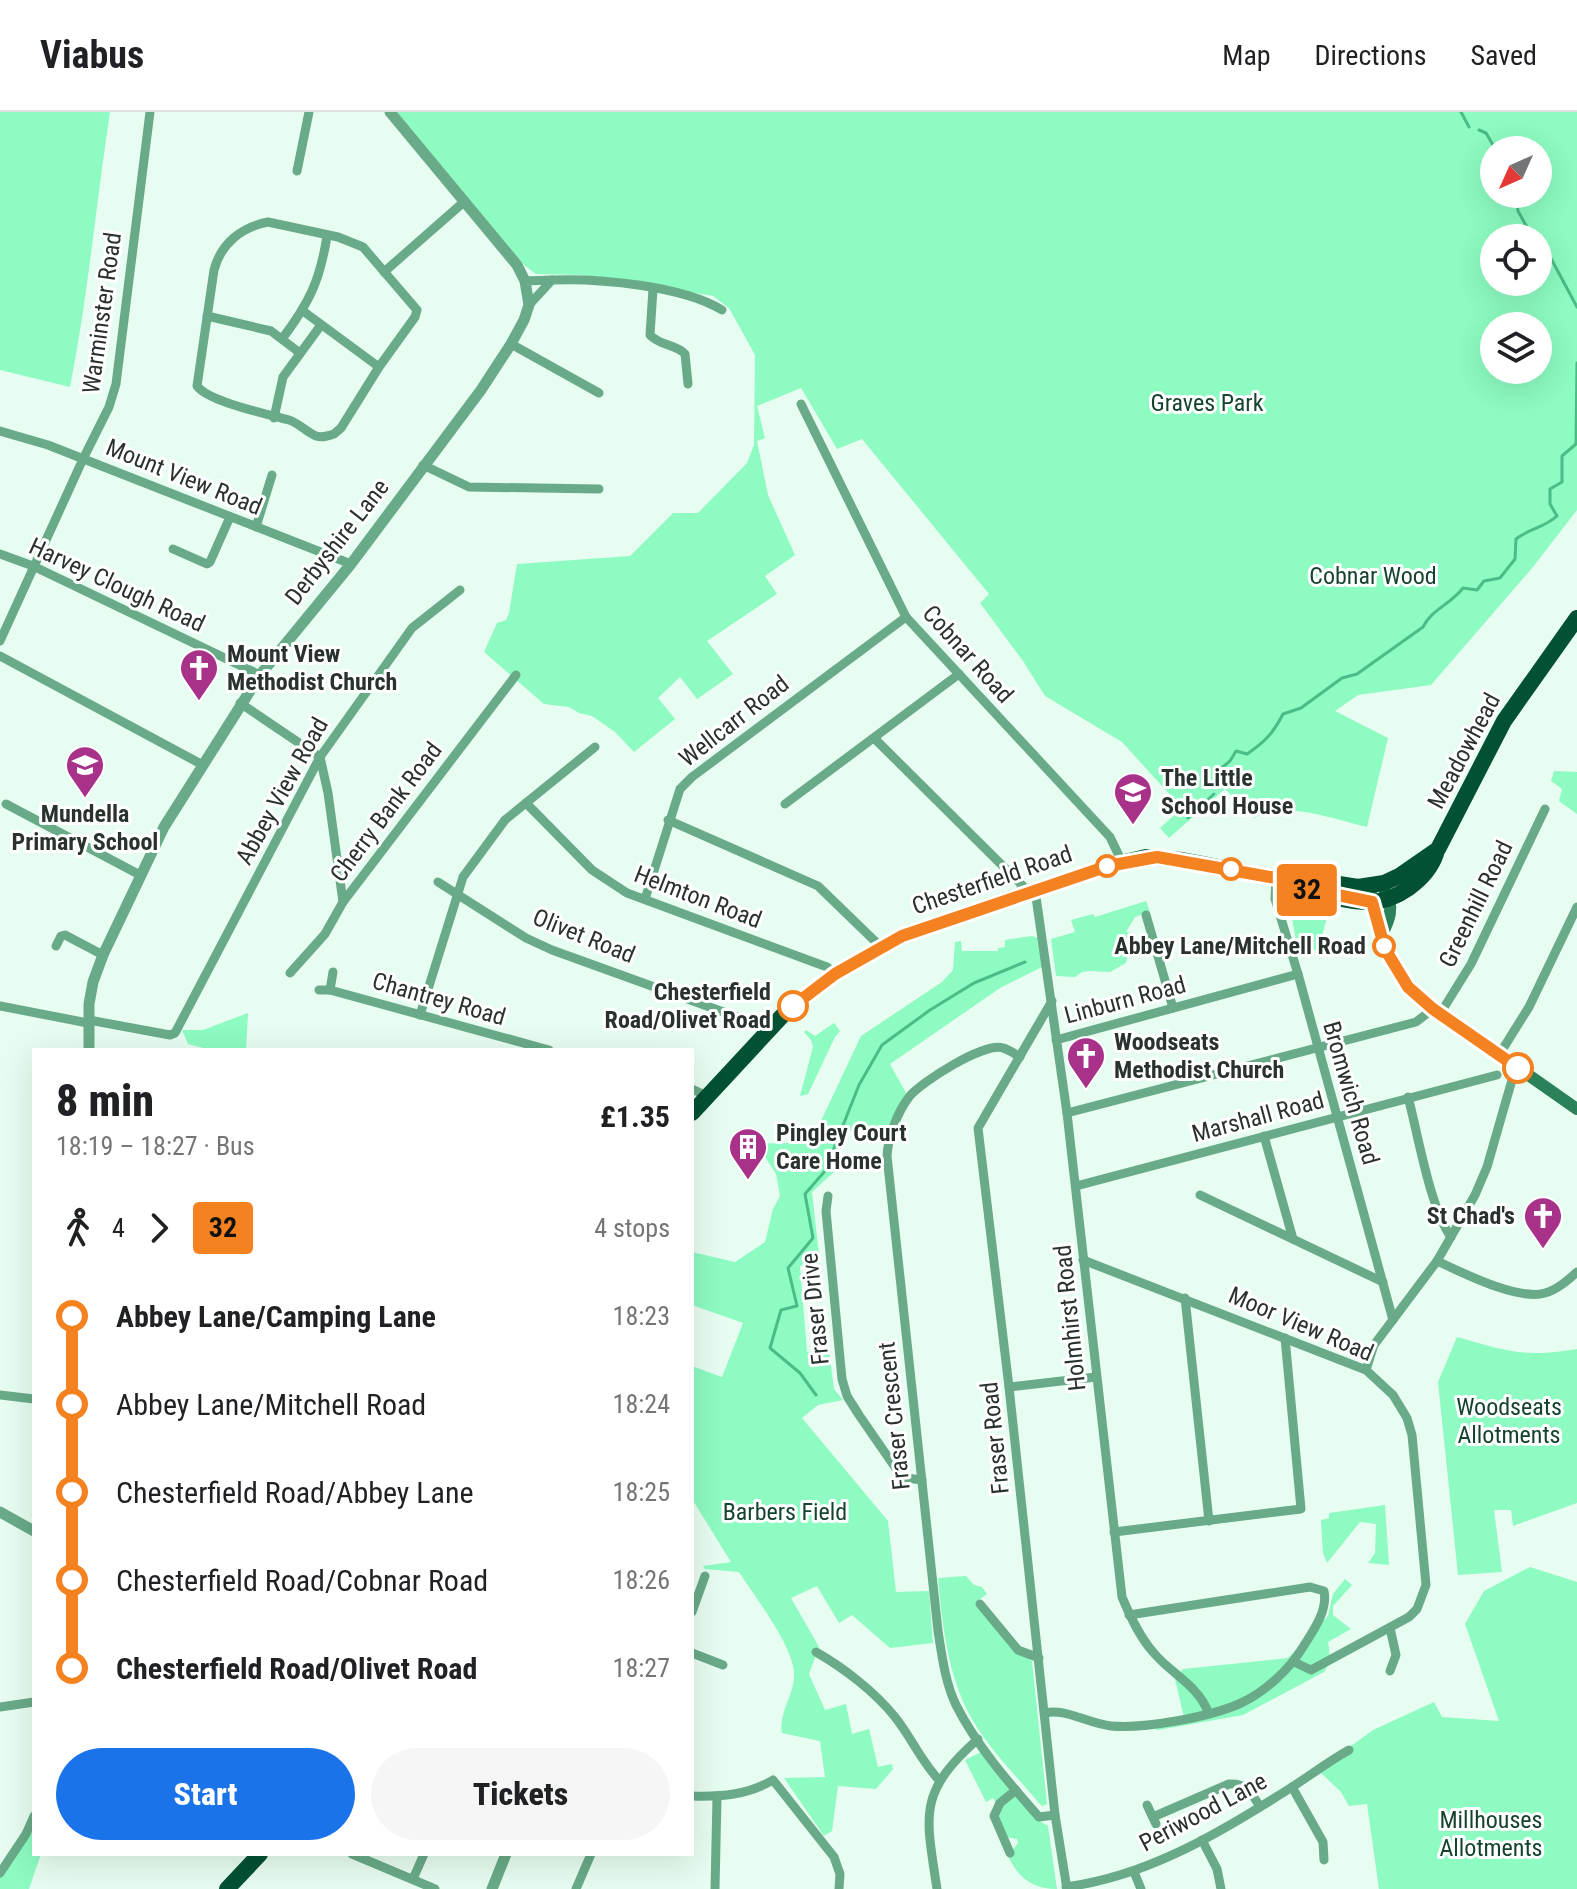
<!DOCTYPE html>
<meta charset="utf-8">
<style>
:root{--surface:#fff;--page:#f6f6f6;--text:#202124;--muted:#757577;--line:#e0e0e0;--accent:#1a73e8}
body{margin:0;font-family:"Roboto Condensed",sans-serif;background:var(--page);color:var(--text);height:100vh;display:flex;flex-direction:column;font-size:30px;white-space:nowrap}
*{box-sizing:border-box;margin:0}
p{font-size:26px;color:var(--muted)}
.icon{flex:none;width:44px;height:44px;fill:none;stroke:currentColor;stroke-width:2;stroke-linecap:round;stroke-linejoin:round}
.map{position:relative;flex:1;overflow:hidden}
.drawer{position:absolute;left:32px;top:936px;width:662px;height:808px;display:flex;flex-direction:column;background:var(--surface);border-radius:0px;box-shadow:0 8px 32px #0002}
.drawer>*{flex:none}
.badge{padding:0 16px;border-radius:6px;font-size:28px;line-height:52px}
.needle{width:52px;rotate:225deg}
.buttons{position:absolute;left:1480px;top:24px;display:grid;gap:16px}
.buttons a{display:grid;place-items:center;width:72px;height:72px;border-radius:50%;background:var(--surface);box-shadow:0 8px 32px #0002;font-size:40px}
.map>.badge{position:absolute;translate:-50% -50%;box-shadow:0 0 0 4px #fff}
.legs{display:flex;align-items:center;gap:12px;height:88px;padding:0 24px;font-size:26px}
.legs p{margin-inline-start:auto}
.headline{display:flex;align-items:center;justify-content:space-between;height:136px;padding:0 24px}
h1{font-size:44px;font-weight:800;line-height:60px}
.button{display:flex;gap:16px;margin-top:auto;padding:16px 24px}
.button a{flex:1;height:92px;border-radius:48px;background:var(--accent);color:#fff;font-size:32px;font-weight:800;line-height:92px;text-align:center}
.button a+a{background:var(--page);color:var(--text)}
ul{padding:0 24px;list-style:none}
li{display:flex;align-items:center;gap:28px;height:88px;font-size:30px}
li i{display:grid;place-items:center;width:12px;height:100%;margin:0 10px;background:currentColor}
li i::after{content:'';width:20px;height:20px;margin:-10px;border:6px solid;border-radius:50%;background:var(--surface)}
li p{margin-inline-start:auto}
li:first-child i{background:linear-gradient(#0000 50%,currentColor 0)}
li:last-child i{background:linear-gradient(currentColor 50%,#0000 0)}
header{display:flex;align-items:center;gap:48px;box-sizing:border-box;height:112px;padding:0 40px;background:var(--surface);border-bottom:2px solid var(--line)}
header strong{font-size:38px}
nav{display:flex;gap:44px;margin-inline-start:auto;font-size:28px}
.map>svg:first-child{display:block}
</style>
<header>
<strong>Viabus</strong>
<nav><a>Map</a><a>Directions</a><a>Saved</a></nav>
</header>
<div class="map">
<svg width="1577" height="1777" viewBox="0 0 1577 1777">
<rect width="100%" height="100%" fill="#e8fdf1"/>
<g fill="#8dfbc2" fill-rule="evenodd">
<path d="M 0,0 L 110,0 C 96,92 88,184 70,275 L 0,258 Z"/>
<path d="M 397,0 L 1577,0 L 1577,398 L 1533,455 L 1431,573 L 1358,583 L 1335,599 L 1388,626 L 1367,715 C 1332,707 1287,688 1254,706 L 1225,677 L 1169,726 L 1160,716 L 1182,696 L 1122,630 L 1045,584 L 1023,549 L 980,491 L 989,482 L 862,327 L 837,337 L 801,276 L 757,294 L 765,326 L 757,329 L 768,383 L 795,443 L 765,464 L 777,482 L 707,529 L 733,562 L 697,587 L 680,565 L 658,586 L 675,607 L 634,640 L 615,620 L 592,604 L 579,601 L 569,595 L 544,592 L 484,540 L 497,511 L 506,508 L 509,501 L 517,452 L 630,444 L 673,401 L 698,401 L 747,351 L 754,333 L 755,243 L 729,196 L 713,184 L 583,163 L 536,162 L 524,153 ZM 1494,38 L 1538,38 L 1538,82 L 1494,82 ZM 1494,126 L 1538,126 L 1538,170 L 1494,170 ZM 1494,214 L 1538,214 L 1538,258 L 1494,258 Z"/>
<path d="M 1554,659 L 1577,660 L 1577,702 L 1559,689 L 1562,677 L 1551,669 Z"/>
<path d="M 1146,789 L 1150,800 L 1135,805 L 1126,820 L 1133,821 L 1126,851 L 1110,860 L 1090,859 L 1082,860 L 1075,865 L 1056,864 L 1051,827 L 1075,820 L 1071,808 L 1093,802 L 1095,805 Z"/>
<path d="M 1289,789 L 1329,798 L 1318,839 L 1297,834 Z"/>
<path d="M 1032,824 L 1038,826 L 1042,855 L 1000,876 L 890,952 L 906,981 L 883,1024 L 847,1018 L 833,1061 L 812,1080 L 820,1152 L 800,1154 L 807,1240 L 829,1238 L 834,1277 L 843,1288 L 818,1293 L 802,1306 L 888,1409 L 896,1480 L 929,1479 L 933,1531 L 890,1536 L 852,1503 L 839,1511 L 817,1474 L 791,1486 L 819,1535 L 809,1562 L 825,1598 L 846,1592 L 852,1622 L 869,1617 L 878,1655 L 892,1652 L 893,1657 L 876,1677 L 838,1674 L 832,1719 L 824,1724 L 784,1666 L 825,1665 L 820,1629 L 782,1621 C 778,1600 796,1581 794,1560 C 792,1532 755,1485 739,1460 L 705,1457 L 703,1454 L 731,1450 L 692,1387 L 692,1254 L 722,1265 L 743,1211 L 692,1193 L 692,1140 L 735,1150 L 765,1130 L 773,1097 L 780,1084 L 776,1062 L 757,1032 L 811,1030 L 861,924 L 942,870 L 953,858 L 955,830 L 961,829 L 962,839 L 998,839 L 998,836 L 1005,835 L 1005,828 Z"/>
<path d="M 248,901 L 246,938 L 211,938 L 188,932 L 182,918 L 203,918 Z"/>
<path d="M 834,911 L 840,919 L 835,925 L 808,982 L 800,984 L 813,935 L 811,928 L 804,920 L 806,918 L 815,924 Z"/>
<path d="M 1457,1225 C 1507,1239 1524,1246 1577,1237 L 1577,1391 L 1513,1414 L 1511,1398 L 1494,1398 L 1502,1460 L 1458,1463 L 1438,1270 Z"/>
<path d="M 1385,1393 L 1389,1453 L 1368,1451 L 1375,1441 L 1376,1412 L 1360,1410 L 1327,1451 L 1323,1441 L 1321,1408 L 1329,1406 L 1329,1401 Z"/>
<path d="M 1530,1455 L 1577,1470 L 1577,1777 L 1379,1777 L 1367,1692 L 1349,1694 L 1341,1680 L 1318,1658 L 1373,1618 L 1434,1590 L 1442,1605 L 1499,1609 L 1465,1512 L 1484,1479 Z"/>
<path d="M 966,1464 L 974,1473 L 982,1475 L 987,1482 L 976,1490 L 1014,1537 L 1032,1549 L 1047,1692 L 1042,1694 L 1038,1690 C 1014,1661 984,1632 967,1598 C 947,1557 942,1510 938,1466 Z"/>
<path d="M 1345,1467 L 1352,1473 L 1333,1494 L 1333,1503 L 1351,1517 L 1328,1530 C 1330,1540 1331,1552 1324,1560 L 1243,1603 L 1158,1618 L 1154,1617 L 1185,1610 L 1175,1567 L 1183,1557 L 1288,1546 L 1328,1504 L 1333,1482 Z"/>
<path d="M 981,1640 L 1041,1710 L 1048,1714 L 1057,1777 C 1033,1777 1018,1766 1008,1744 L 1018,1731 L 1017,1727 L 1006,1725 L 999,1705 L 1001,1700 L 993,1686 L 986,1690 L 965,1648 Z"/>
<path d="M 34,1710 L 34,1742 L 41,1742 L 29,1777 L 0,1777 L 0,1764 Z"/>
</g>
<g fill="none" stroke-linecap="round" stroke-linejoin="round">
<g stroke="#4bbc87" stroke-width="3">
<path d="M 1461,0 L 1469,15"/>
<path d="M 1479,18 L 1486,21 L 1496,38"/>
<path d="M 1516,82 L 1518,99 L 1533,126"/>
<path d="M 1538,133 L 1547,139 L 1577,195"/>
<path d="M 1217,673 L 1219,658 L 1230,649 L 1236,639 L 1247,642 C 1265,630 1274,620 1283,602 L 1301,596 L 1342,566 L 1357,562 L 1423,515 C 1432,497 1451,492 1463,476 L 1477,478 L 1484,469 L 1500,466 L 1515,447 L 1516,427 C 1530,416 1544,416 1557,404 L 1550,392 L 1550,377 L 1562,370 L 1562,344 L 1576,332 L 1577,251"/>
<path d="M 1188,706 L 1214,682"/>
<path d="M 816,1283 L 800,1261 L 770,1236 L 781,1198 L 797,1194 L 788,1156 L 813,1126 L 805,1082 L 825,1059 L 859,973 L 882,933 L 930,898 L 974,871 L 1025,850"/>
</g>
<g stroke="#69ab88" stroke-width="9">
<path d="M 297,59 L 309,0"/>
<path d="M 268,110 L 338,125 L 363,135 L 417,198 L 415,205 L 379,255 L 341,316 L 334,322 C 328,324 322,326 316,324 C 306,320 299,311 289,308 C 268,302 209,290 197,274 L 214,158 C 221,131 242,115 268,110 Z"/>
<path d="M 384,160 L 465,89"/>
<path d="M 525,169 L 552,168"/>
<path d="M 653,177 L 650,223 C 660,234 676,232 685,242 L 688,272"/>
<path d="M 529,193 L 552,168 C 599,166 683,174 722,198"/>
<path d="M 303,199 L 379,255"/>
<path d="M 207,204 L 271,219 L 300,241"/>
<path d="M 282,227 C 309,191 320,169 327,124"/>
<path d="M 511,232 L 599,281"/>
<path d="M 801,292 L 906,505 L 1110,725 L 1122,750"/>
<path d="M 274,306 L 283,265 L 321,213"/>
<path d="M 0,319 L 48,333 L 351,452"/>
<path d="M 423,353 L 469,375 L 599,377"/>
<path d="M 256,415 L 272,363"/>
<path d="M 173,437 L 207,452 L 210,450 L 230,405"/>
<path d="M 0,442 L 33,454 L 260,563"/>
<path d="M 0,529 L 83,347 L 109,295 L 116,272 L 150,0"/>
<path d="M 0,544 L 201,652"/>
<path d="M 240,591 L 320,645 L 328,681 L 343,790"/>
<path d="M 875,627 L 1029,780"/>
<path d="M 526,691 L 592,758 L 627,781 L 827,855 L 835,862"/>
<path d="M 6,692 L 140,763"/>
<path d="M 785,692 L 959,562"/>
<path d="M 668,708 L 818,774 L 881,835"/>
<path d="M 1276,766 L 1275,787 L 1298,862 L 1393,1208"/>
<path d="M 438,770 L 526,826 L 552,838 L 751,910 L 767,920"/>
<path d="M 1035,778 L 1067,1001 L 1122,1485 C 1130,1504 1139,1524 1153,1540 C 1171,1562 1198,1573 1208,1600"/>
<path d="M 645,787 L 680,677 L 692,665 L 906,505"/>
<path d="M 1146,803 L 1173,896"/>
<path d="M 56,834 L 61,824 L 65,823 L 103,843"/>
<path d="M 290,861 L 325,822 L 343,790 L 516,563"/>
<path d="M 319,878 L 330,878 L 549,938"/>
<path d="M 330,878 L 333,860"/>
<path d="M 1052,889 L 978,1016 L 1009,1275 L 1055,1703 L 1067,1777"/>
<path d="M 0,894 L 88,911"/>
<path d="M 1440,902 L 1471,852 L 1545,697"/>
<path d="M 420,903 L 463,765 L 505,708 L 595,635"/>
<path d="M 89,908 L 170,923 L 175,921 L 320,645 L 412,516 L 460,478"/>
<path d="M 1056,928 L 1298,862"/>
<path d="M 1499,943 L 1529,895 L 1577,795"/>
<path d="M 1020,945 C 1015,942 1008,937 1003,936 C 984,930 921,970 909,985 C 897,1001 888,1025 887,1044 L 938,1519 C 942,1544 945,1570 956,1593 C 976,1633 1009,1671 1039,1705 L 1055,1703"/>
<path d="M 692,977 L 707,984"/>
<path d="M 1408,985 C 1418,1022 1430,1096 1451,1125"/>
<path d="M 1067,1001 L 1416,910 L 1433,897"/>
<path d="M 1264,1024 L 1293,1127"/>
<path d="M 1076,1074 L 1497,963"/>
<path d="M 1200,1083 L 1383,1170"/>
<path d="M 828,1084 L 826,1099 L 842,1267 L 847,1284 L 859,1303 L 899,1361 L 906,1366 L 922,1368"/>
<path d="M 1083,1148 L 1366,1258 L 1393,1283 L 1407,1306 L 1412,1323 L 1426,1473 L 1417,1497 L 1409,1505 L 1311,1558 L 1294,1550"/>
<path d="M 1437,1149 C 1463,1161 1518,1189 1545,1181 C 1557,1178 1568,1168 1577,1160"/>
<path d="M 1185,1186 L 1209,1409"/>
<path d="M 1366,1258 L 1374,1233 L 1437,1149 L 1475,1083 L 1487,1055 L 1512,968 L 1518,956"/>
<path d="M 1009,1275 L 1096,1265"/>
<path d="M 0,1283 L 34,1287"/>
<path d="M 1114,1420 L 1301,1397 L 1285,1226"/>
<path d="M 980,1492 L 1018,1538 L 1039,1546"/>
<path d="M 692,1500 L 705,1464"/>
<path d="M 816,1540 C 844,1556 875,1580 895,1605 C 911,1625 921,1649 939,1668"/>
<path d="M 692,1541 L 723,1553"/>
<path d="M 1390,1559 L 1396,1543 L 1390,1516"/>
<path d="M 0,1595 L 34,1590"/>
<path d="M 1046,1601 C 1064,1596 1090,1612 1111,1614 C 1144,1617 1209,1605 1239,1592 C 1264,1581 1289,1558 1303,1535 C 1313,1519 1328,1499 1324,1479 L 1310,1475 L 1129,1503"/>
<path d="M 1292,1675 L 1323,1730 L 1324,1748"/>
<path d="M 692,1684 C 720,1685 748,1683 773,1668 L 834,1745 L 840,1762 L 839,1777"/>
<path d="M 1147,1693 L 1156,1712"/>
<path d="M 1153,1705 L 1229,1672 C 1247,1671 1251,1680 1260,1695"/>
<path d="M 1202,1728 L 1217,1757 L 1221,1777"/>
<path d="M 1010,1741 L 994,1704 L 1000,1691 L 1016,1678"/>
<path d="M 352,1742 L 435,1777"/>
<path d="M 1134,1760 L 1141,1777"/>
<path d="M 0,1761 L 26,1722 L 34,1704"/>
<path d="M 413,1767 L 424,1742"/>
<path d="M 1066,1775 C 1149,1764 1223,1719 1292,1675 C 1311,1663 1329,1649 1349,1638"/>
<path d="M 576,1777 L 591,1742"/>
<path d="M 715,1777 L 717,1685"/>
<path d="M 937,1777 C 926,1703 917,1681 978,1627"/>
</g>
<g stroke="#69ab88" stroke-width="11">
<path d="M 89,938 L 89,892 L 93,870 L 103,843 L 164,715 L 260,563 L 351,452 L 481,278 L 511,232 L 524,208 L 529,193 L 525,169 L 517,153 L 390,0"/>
<path d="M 0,1400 L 34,1419"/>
<path d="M 492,1777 L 506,1742"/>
</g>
<g stroke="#2a815a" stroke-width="12">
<path d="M 1372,784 C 1372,798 1378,808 1382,822 C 1389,846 1398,865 1416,884 L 1577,997"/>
<path d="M 1382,822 C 1389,809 1395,794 1385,781"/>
</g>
<g stroke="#025133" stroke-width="16">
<path d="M 1304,777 C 1324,782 1346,790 1367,790 C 1395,791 1427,768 1436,742"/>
<path d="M 692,1001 L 782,904 L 835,862 L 902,824 L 1029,780 L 1108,754 L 1146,745 L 1182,748 L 1276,766 L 1295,765 L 1358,775 L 1384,771 L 1399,764 L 1438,737 L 1504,609 L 1577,506"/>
<path d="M 227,1777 L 260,1742"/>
</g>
</g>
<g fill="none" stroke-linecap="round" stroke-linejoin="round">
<defs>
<path id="line-1" d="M 793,894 L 835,862 L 902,824 L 1108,754 L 1157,745 L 1276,766 L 1293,774 L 1372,790 L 1385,837 L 1408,875 L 1433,897 L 1518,956"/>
</defs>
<use href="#line-1" stroke="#fff" stroke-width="18"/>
<use href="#line-1" stroke="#f58220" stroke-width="12"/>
</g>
<defs>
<symbol id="church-pin" viewBox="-11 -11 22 30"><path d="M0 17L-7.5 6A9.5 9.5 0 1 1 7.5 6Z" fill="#a83189" stroke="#fff"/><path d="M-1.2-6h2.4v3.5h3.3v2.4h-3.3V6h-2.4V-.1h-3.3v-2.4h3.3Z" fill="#fff"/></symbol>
<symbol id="school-pin" viewBox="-11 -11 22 30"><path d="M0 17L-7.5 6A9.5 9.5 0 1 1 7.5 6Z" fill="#a83189" stroke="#fff"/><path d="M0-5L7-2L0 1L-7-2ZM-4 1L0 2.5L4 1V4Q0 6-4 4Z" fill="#fff"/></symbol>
<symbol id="building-pin" viewBox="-11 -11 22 30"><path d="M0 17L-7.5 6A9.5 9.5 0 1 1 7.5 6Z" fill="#a83189" stroke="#fff"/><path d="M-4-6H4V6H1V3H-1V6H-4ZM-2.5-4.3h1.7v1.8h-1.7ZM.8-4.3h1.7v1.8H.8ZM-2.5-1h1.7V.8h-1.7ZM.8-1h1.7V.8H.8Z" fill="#fff"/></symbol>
</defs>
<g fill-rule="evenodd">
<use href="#church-pin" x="177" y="534" width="44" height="60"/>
<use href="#school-pin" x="63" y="631" width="44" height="60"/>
<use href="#school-pin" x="1111" y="658" width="44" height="60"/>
<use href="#church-pin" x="1064" y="922" width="44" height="60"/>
<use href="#building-pin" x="726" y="1013" width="44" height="60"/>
<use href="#church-pin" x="1521" y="1082" width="44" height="60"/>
</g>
<g fill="#fff" stroke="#f58220" stroke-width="4">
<circle cx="1107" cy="754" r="10"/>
<circle cx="1231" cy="757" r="10"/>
<circle cx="1384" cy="834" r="10"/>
<circle cx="793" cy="894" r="14"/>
<circle cx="1518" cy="956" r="14"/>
</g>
<g text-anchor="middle" stroke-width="6" stroke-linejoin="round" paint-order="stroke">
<g font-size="24" fill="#2a322d" stroke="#fff">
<text transform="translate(102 201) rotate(-82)" y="8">Warminster Road</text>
<text transform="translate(184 365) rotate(22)" y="8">Mount View Road</text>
<text transform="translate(337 430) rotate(-52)" y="8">Derbyshire Lane</text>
<text transform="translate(117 473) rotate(25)" y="8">Harvey Clough Road</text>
<text transform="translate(968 542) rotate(48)" y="8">Cobnar Road</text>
<text transform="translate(734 609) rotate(-38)" y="8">Wellcarr Road</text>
<text transform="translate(1464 639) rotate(-62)" y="8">Meadowhead</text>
<text transform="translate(282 679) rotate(-61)" y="8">Abbey View Road</text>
<text transform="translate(386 700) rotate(-53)" y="8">Cherry Bank Road</text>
<text transform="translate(992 768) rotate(-19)" y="8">Chesterfield Road</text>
<text transform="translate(698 785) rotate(21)" y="8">Helmton Road</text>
<text transform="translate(1476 792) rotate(-64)" y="8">Greenhill Road</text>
<text transform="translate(584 824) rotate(22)" y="8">Olivet Road</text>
<text transform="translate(439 887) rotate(16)" y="8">Chantrey Road</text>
<text transform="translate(1125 888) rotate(-15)" y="8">Linburn Road</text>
<text transform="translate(1351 981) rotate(74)" y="8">Bromwich Road</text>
<text transform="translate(1258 1005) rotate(-15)" y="8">Marshall Road</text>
<text transform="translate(815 1197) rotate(-96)" y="8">Fraser Drive</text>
<text transform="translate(1070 1206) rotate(-96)" y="8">Holmhirst Road</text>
<text transform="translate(1301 1212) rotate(23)" y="8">Moor View Road</text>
<text transform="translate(894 1304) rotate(-96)" y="8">Fraser Crescent</text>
<text transform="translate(995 1326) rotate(-96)" y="8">Fraser Road</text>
<text transform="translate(1203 1700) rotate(-28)" y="8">Periwood Lane</text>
</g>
<g font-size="24" fill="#15442e" stroke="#fff">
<text x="1207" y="299">Graves Park</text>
<text x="1373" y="472">Cobnar Wood</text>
<text x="1509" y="1303">Woodseats<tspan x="1509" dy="28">Allotments</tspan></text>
<text x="785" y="1408">Barbers Field</text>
<text x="1491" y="1716">Millhouses<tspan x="1491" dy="28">Allotments</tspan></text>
</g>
<g font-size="24" font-weight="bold" fill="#2a322d" stroke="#fff" text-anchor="start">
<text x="227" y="550">Mount View<tspan x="227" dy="28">Methodist Church</tspan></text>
<text x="1161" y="674">The Little<tspan x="1161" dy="28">School House</tspan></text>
<text x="85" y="710" text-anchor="middle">Mundella<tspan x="85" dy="28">Primary School</tspan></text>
<text x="1114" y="938">Woodseats<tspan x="1114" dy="28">Methodist Church</tspan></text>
<text x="776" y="1029">Pingley Court<tspan x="776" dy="28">Care Home</tspan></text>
<text x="1515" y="1112" text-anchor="end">St Chad's</text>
</g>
<g font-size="24" font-weight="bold" fill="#2a322d" stroke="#fff" text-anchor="end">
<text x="1366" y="842">Abbey Lane/Mitchell Road</text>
<text x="771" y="888">Chesterfield<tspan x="771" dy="28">Road/Olivet Road</tspan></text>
</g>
</g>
</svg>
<div class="buttons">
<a><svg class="needle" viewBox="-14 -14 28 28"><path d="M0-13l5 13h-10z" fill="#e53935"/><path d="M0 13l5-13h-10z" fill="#757577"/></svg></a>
<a><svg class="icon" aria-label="locate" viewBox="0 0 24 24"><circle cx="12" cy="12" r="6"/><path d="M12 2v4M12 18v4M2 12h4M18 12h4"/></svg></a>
<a><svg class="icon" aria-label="layers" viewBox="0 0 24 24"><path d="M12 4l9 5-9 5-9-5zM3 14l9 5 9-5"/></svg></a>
</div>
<b class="badge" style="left:1307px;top:778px;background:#f58220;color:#111">32</b>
<section class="drawer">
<div class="headline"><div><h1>8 min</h1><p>18:19 – 18:27 · Bus</p></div><b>£1.35</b></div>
<div class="legs"><svg class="icon" aria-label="walk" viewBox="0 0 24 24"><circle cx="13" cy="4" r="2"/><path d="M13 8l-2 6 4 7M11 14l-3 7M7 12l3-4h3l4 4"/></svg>4<svg class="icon" aria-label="forward" viewBox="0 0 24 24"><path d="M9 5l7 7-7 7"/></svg><b class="badge" style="background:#f58220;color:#111">32</b><p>4 stops</p></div>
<ul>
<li><i style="color:#f58220"></i><b>Abbey Lane/Camping Lane</b><p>18:23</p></li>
<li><i style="color:#f58220"></i><span>Abbey Lane/Mitchell Road</span><p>18:24</p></li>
<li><i style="color:#f58220"></i><span>Chesterfield Road/Abbey Lane</span><p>18:25</p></li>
<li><i style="color:#f58220"></i><span>Chesterfield Road/Cobnar Road</span><p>18:26</p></li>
<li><i style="color:#f58220"></i><b>Chesterfield Road/Olivet Road</b><p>18:27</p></li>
</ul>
<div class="button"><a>Start</a><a>Tickets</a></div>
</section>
</div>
